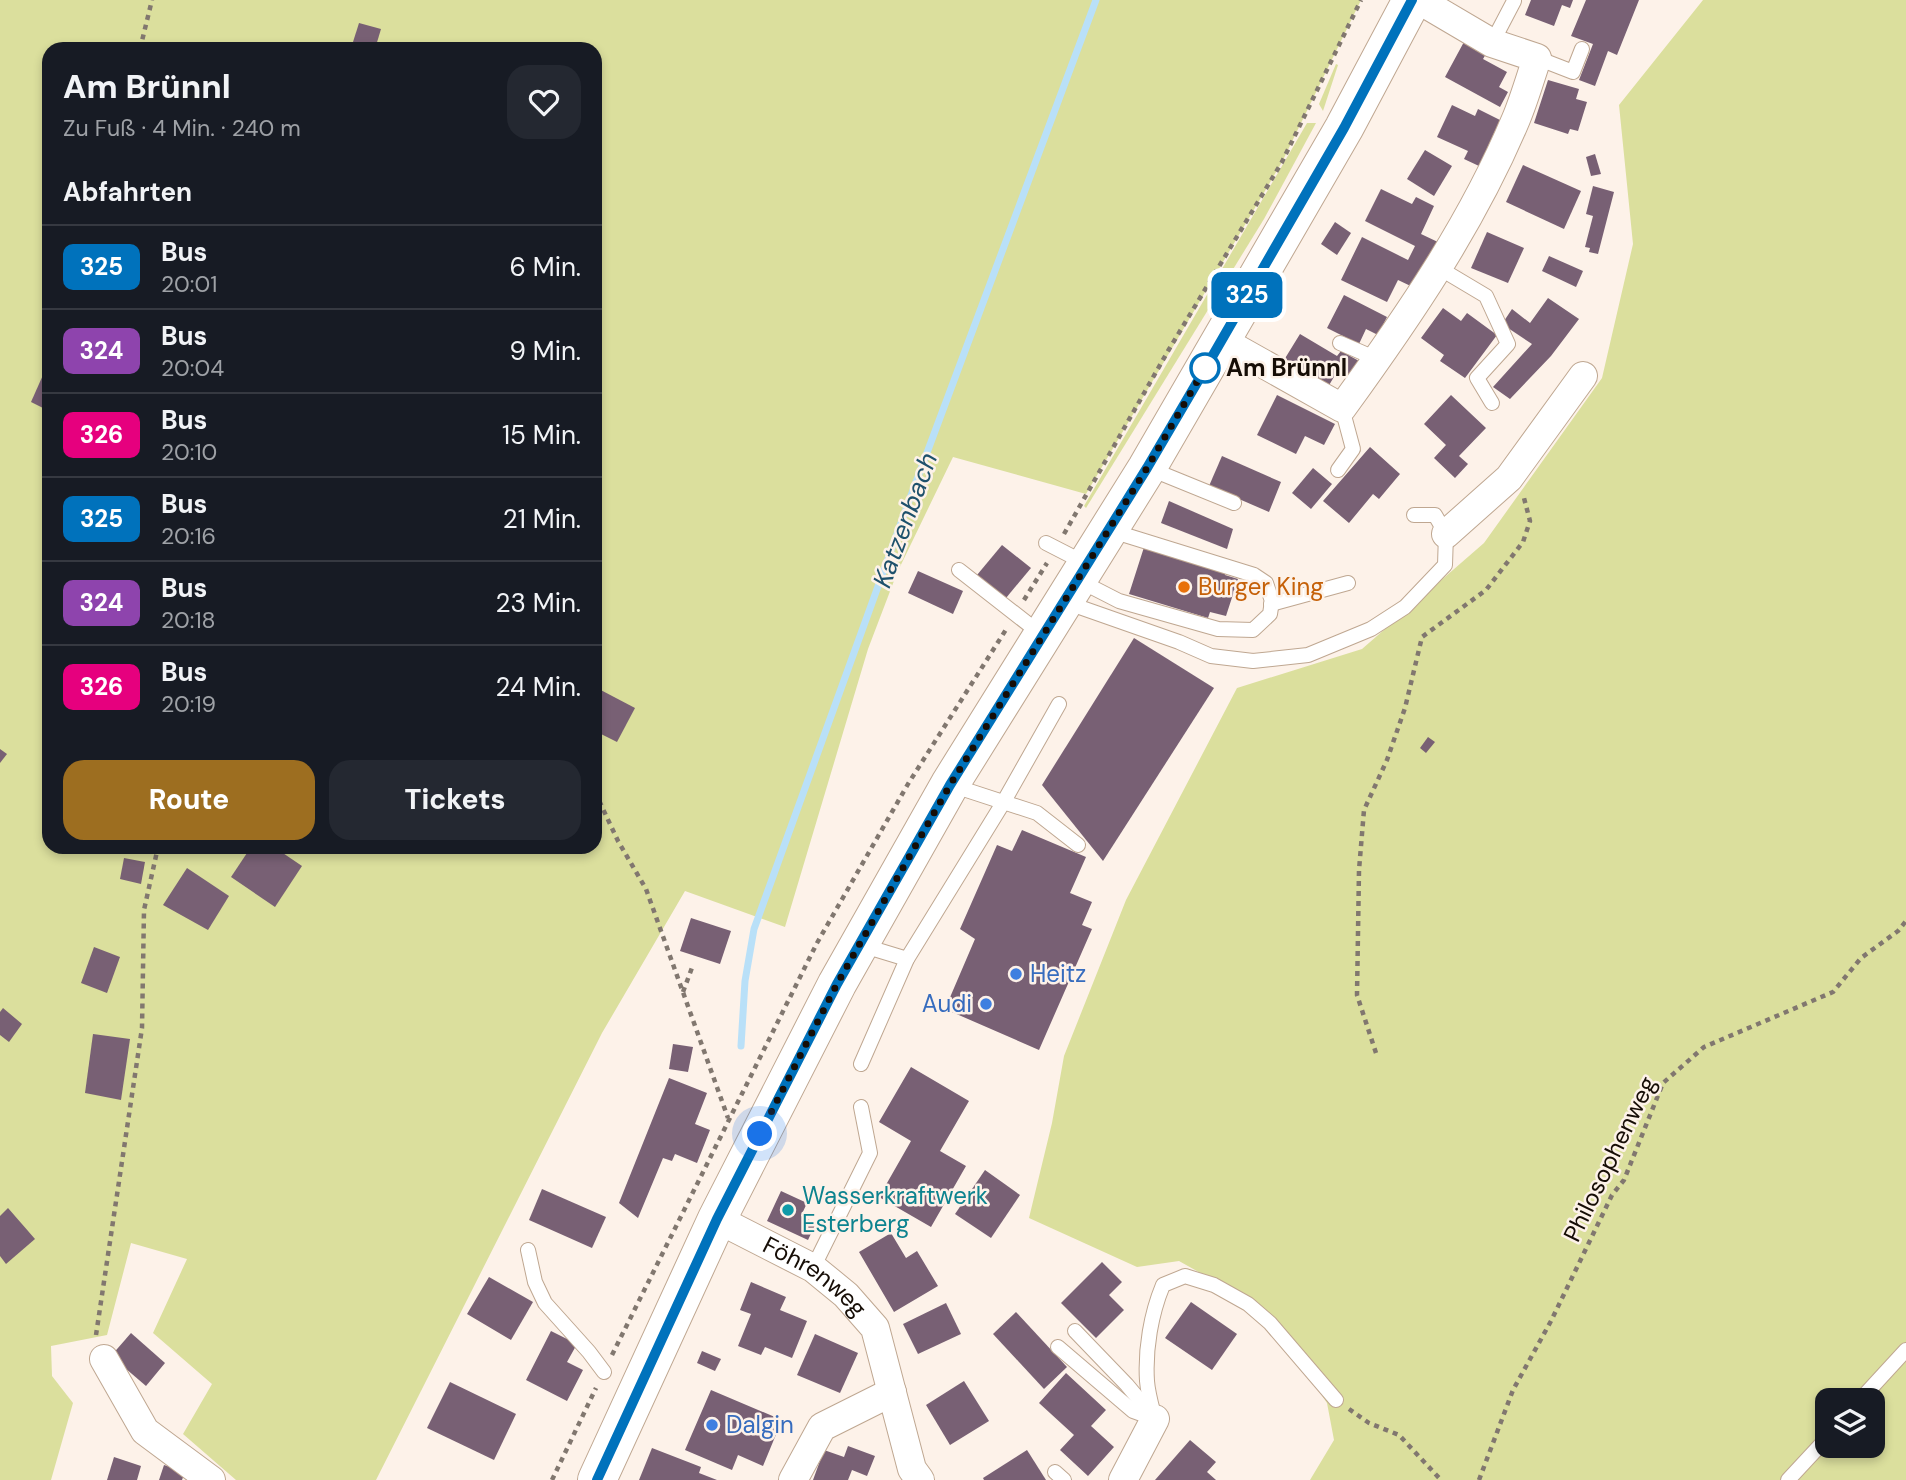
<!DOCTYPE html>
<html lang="de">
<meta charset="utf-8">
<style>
:root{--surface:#171b24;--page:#242831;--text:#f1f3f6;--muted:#9ea1a6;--line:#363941;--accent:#9d6e20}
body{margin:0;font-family:"DM Sans",sans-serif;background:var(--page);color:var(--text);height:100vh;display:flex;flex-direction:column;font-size:26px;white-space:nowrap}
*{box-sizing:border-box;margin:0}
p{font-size:23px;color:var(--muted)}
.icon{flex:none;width:38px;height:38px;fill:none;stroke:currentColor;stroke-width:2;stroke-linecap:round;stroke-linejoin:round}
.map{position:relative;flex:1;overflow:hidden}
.side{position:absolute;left:42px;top:42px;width:560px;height:812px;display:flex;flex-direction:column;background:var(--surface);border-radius:21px;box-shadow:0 4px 10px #0003}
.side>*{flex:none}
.badge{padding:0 14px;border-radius:10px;font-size:24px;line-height:46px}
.fabs{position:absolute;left:1815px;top:1388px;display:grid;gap:14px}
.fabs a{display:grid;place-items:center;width:70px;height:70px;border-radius:14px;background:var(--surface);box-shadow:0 4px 10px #0003;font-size:35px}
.you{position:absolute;width:35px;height:35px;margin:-18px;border:5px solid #fff;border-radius:50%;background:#1a73e8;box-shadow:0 0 0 10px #1a73e833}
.map>.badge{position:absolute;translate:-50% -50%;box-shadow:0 0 0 4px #fff}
h2{padding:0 21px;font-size:26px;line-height:63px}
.round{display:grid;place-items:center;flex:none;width:74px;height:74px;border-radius:21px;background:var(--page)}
.summary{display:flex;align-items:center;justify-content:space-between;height:119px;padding:0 21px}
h1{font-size:33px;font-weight:800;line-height:52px}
.button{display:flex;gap:14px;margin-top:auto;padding:14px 21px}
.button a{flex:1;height:80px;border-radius:21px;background:var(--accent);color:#fff;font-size:28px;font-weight:800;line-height:80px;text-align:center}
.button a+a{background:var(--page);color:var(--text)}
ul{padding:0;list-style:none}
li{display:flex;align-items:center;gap:21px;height:84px;padding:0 21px;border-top:2px solid var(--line)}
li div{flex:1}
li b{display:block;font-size:26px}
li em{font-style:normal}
li .badge{min-width:77px;font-weight:700;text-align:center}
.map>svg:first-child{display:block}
</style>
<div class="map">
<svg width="1906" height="1480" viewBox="0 0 1906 1480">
<rect width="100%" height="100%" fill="#fdf2e9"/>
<g fill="#dbdf9d" fill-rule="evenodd">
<path d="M 0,0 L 1361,0 L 1282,162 L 1086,494 L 953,457 L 897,573 L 868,649 L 785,927 L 685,891 L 602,1033 L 376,1480 L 236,1480 L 183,1434 L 212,1384 L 153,1333 L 187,1259 L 131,1243 L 107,1335 L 51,1346 L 52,1376 L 73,1403 L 51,1480 L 0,1480 ZM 49,49 L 595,49 L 595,847 L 49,847 Z"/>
<path d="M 1703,0 L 1906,0 L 1906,1480 L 1310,1480 L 1334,1440 L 1327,1403 L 1263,1308 L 1179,1261 L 1137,1267 L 1029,1218 L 1052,1123 L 1064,1056 L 1126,900 L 1237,688 L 1362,649 L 1484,543 L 1602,378 L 1633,244 L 1619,105 ZM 1827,1400 L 1872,1400 L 1872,1446 L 1827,1446 Z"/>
<path d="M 1336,64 L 1338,65 L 1323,111 L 1319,104 Z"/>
<path d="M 1307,123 L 1316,123 L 1264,219 L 1086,508 L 1084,506 Z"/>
</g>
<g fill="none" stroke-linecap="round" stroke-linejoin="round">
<path stroke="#b9e0f8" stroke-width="7" d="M 741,1046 L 745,981 L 754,929 L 906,509 L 1096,0"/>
</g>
<g fill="#786074">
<path d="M 1531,0 L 1573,0 L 1570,8 L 1562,5 L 1554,26 L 1525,15 Z"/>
<path d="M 1586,0 L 1639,0 L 1617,55 L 1608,51 L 1595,86 L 1579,80 L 1593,44 L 1571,36 Z"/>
<path d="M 359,23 L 381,29 L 375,49 L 353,42 Z"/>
<path d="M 1465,40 L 1487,52 L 1483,59 L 1507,72 L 1499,87 L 1508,92 L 1500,107 L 1445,77 Z"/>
<path d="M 1548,80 L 1579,89 L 1576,99 L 1587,102 L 1578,131 L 1570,129 L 1568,134 L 1534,123 Z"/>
<path d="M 1452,105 L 1475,116 L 1478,109 L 1500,120 L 1479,166 L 1464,159 L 1468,151 L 1437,137 Z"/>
<path d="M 1425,150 L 1452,166 L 1434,196 L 1407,179 Z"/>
<path d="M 1595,154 L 1601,174 L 1591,176 L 1586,157 Z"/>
<path d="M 1523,165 L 1581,191 L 1564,229 L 1506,202 Z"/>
<path d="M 1593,186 L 1614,192 L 1598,254 L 1589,252 L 1590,248 L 1585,247 L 1593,216 L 1586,214 Z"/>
<path d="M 1381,189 L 1412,204 L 1416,197 L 1434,206 L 1421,234 L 1440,243 L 1417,289 L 1398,280 L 1387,302 L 1341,280 L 1362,237 L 1408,260 L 1415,246 L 1365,221 Z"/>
<path d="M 1335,222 L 1351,233 L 1337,255 L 1321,244 Z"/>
<path d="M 1487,232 L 1524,248 L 1508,283 L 1471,268 Z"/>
<path d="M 1549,256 L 1583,271 L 1576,287 L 1542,271 Z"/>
<path d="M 1344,295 L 1387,317 L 1378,335 L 1366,329 L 1359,344 L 1327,328 Z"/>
<path d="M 1548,298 L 1579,319 L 1551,356 L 1510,399 L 1493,387 L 1532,344 L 1502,324 L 1512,309 L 1530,323 Z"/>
<path d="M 1443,308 L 1461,321 L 1467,313 L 1497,335 L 1465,378 L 1440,361 L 1444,355 L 1421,338 Z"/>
<path d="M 1300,334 L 1337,356 L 1341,351 L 1359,361 L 1349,377 L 1338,370 L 1328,387 L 1284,360 Z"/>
<path d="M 43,375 L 49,378 L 49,411 L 31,402 Z"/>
<path d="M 1277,395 L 1335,424 L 1324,445 L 1305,436 L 1296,454 L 1257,435 Z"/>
<path d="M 1451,395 L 1486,428 L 1459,456 L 1468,464 L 1455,478 L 1434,458 L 1446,445 L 1424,424 Z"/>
<path d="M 1370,447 L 1400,474 L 1379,499 L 1373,494 L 1349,523 L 1323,501 Z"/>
<path d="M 1222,456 L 1281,482 L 1269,512 L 1209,486 Z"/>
<path d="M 1313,468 L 1332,484 L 1311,509 L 1292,493 Z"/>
<path d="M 1169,501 L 1233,529 L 1227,549 L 1161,523 Z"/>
<path d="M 1146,541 L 1227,567 L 1225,575 L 1238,579 L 1226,616 L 1210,612 L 1208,618 L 1129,594 Z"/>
<path d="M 1002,545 L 1031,568 L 1006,598 L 977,575 Z"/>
<path d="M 918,571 L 963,591 L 953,614 L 908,593 Z"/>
<path d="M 1134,638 L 1214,688 L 1103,861 L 1042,785 Z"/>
<path d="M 595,687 L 635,708 L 617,742 L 595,731 Z"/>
<path d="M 1428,737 L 1435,742 L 1426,753 L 1420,748 Z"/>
<path d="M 0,749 L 7,754 L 0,763 Z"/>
<path d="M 1022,830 L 1086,857 L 1070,893 L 1092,902 L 1082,925 L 1092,929 L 1039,1050 L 945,1009 L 975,939 L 960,929 L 997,845 L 1012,851 Z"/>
<path d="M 251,847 L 274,847 L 302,866 L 275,907 L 231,877 Z"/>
<path d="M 124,858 L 145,862 L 141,884 L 120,879 Z"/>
<path d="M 187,868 L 229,896 L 208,930 L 163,905 Z"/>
<path d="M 691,918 L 731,931 L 720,964 L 680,951 Z"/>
<path d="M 94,947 L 120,957 L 107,993 L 81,983 Z"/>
<path d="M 3,1008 L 22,1024 L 9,1042 L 0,1035 L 0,1012 Z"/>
<path d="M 93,1034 L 130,1039 L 121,1100 L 85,1093 Z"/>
<path d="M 673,1044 L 693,1047 L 688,1072 L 669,1069 Z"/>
<path d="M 911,1067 L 969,1101 L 940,1151 L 966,1166 L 931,1227 L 879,1197 L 911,1141 L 879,1122 Z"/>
<path d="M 669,1078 L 707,1093 L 695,1124 L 710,1130 L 697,1163 L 675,1154 L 672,1161 L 663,1158 L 638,1218 L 619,1203 Z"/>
<path d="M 985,1170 L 1020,1195 L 991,1238 L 955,1214 Z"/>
<path d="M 542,1189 L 606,1217 L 592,1248 L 529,1220 Z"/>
<path d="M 781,1191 L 807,1203 L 801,1216 L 816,1223 L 808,1240 L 767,1221 Z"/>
<path d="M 8,1208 L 35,1239 L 6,1264 L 0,1256 L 0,1216 Z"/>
<path d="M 891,1233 L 906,1258 L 917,1251 L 938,1286 L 894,1312 L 859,1252 Z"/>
<path d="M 1102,1262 L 1122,1282 L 1109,1295 L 1124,1310 L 1096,1338 L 1061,1303 Z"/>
<path d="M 489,1277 L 533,1302 L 511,1340 L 467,1314 Z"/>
<path d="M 751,1282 L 786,1297 L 780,1310 L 807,1321 L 792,1358 L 765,1347 L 761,1355 L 738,1346 L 751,1314 L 740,1310 Z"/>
<path d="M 1191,1302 L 1237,1334 L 1212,1370 L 1165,1338 Z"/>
<path d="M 946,1303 L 961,1334 L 918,1354 L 903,1324 Z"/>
<path d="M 1016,1312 L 1067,1367 L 1044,1389 L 993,1334 Z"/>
<path d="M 551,1331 L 577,1344 L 567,1362 L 583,1370 L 567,1401 L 526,1380 Z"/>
<path d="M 131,1333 L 165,1363 L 146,1386 L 111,1356 Z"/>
<path d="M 815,1334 L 858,1353 L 840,1393 L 797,1375 Z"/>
<path d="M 702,1351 L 721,1359 L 715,1371 L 697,1363 Z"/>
<path d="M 1066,1373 L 1106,1410 L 1091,1426 L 1114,1447 L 1088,1476 L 1060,1450 L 1074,1435 L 1039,1403 Z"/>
<path d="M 964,1381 L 989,1421 L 950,1445 L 926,1405 Z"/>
<path d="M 450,1382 L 516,1414 L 494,1460 L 427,1428 Z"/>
<path d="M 711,1390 L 782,1420 L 763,1466 L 738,1455 L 732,1470 L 685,1450 Z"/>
<path d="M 1190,1440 L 1216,1462 L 1207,1472 L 1216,1480 L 1155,1480 Z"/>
<path d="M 848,1446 L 875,1456 L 867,1476 L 852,1470 L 848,1480 L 813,1480 L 824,1450 L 844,1457 Z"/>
<path d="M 652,1448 L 701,1467 L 699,1473 L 717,1480 L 639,1480 Z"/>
<path d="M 1027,1450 L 1046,1480 L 984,1480 L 983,1478 Z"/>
<path d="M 114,1457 L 141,1466 L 137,1480 L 107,1480 Z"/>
<path d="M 164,1465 L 185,1472 L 182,1480 L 159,1480 Z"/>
</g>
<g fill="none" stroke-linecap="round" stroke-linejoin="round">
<defs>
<g id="lane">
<path d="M 1492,43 L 1514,1"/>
<path d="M 1537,58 L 1573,72 L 1582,49"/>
<path d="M 1439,268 L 1486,296 L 1508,344 L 1477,378 L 1492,403"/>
<path d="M 1340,343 L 1377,359"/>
<path d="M 1148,468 L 1234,503"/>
<path d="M 1338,470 L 1353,449 L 1342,408"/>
<path d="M 1046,543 L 1085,563"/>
<path d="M 959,570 L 1041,634"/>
<path d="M 1078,580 L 1119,601 L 1218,629 L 1253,630 L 1270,614 L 1272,601 L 1266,583 L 1254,575 L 1112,531"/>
<path d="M 1065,602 L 1179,642 L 1211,656 L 1253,661 L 1308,655 L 1371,629 L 1405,607 L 1445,565 L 1446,534 L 1435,515 L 1414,515"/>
<path d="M 1271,604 L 1348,583"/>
<path d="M 951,785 L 1037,813 L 1078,845"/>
<path d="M 861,945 L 907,959"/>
<path d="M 861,1064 L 907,959 L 1003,803 L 1059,704"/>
<path d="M 528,1250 L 535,1282 L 545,1303 L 589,1352 L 604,1372"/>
<path d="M 813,1268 L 870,1153 L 861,1107"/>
<path d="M 1075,1331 L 1127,1385 L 1152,1415"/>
<path d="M 1058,1347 L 1133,1411 L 1155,1419"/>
<path d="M 1860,1400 L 1906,1350"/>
<path d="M 1155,1419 C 1152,1407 1148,1394 1147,1381 C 1145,1349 1151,1314 1163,1285 L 1185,1276 L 1214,1285 L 1248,1304 L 1270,1323 L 1336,1400"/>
<path d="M 1055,1472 L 1064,1480"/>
<path d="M 1788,1480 L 1827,1438"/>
</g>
<g id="street">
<path d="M 1221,340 L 1342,408 C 1408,317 1472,224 1516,119 C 1524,100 1530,79 1537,58 L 1492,43 L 1419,0"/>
<path d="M 1446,534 L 1509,478 L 1583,376"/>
<path id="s1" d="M 717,1219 L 813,1268 L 846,1295 L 875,1328 L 912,1469 L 920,1480"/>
<path d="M 104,1359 L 145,1431 L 211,1480"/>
<path d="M 793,1480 L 822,1427 L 892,1392"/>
<path d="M 1123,1480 L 1155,1419"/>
</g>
<path id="primary" d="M 597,1480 L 717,1219 L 837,984 L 950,784 L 1147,468 L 1344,128 L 1412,0"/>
</defs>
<use href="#lane" stroke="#bfa791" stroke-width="16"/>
<use href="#street" stroke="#bfa791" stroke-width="30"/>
<use href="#primary" stroke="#bfa791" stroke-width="40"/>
<g stroke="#81776f" stroke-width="4.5" stroke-dasharray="5 5" stroke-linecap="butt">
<path d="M 140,49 L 152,0"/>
<path d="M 1064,534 L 1168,351 L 1282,162 L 1361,0"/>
<path d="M 1024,600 L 1047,563"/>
<path d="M 595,740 L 595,742"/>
<path d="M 595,792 L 618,841 L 646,889 L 728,1118"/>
<path d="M 683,992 L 693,965"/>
<path d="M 1376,1053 L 1357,995 L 1359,870 L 1364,810 L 1387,760 L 1405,708 L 1422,637 L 1486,590 L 1523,542 L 1530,521 L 1524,498"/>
<path d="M 96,1335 L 142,1028 L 144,910 L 158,847"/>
<path d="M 612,1355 L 817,943 L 908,784 L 1007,628"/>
<path d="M 1349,1409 L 1369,1423 L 1399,1435 L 1441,1480"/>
<path d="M 552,1480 L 596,1388"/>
<path d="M 1479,1480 L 1513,1390 L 1551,1321 L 1612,1195 L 1624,1180 L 1663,1083 L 1704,1047 L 1833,992 L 1861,958 L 1898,931 L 1906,921"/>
</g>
<use href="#lane" stroke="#fff" stroke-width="14"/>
<use href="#street" stroke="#fff" stroke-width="28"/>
<use href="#primary" stroke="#fff" stroke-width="38"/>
</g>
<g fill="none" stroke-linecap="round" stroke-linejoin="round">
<defs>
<path id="line" d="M 597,1480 L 717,1219 L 837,984 L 950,785 L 1147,468 L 1205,369 L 1344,128 L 1412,0"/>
</defs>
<use href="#line" stroke="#fff" stroke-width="16"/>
<use href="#line" stroke="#0072bc" stroke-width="10"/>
<path stroke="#160d06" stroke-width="7" stroke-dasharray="0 12.6" d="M 760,1134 L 837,984 L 950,785 L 1147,468 L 1205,368"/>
</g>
<circle fill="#fff" stroke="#0072bc" stroke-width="3.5" cx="1205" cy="368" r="14"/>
<circle fill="#e8710a" stroke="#fdf2e9" stroke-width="2.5" cx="1184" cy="587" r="7"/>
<g fill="#3f7fe0" stroke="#fdf2e9" stroke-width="2.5">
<circle cx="1016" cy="974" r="7"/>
<circle cx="986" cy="1004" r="7"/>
<circle cx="712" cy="1425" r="7"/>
</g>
<circle fill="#0f9aa8" stroke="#fdf2e9" stroke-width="2.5" cx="788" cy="1210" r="7"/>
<g text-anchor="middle" stroke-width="5" stroke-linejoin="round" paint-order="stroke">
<g font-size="24" font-weight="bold" fill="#160d06" stroke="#fdf2e9" text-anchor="start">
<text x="1226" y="376">Am Brünnl</text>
</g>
<g font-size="24" fill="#c56008" stroke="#fdf2e9" text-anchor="start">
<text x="1198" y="595">Burger King</text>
</g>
<g font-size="24" fill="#366cbe" stroke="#fdf2e9" text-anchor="start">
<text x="1030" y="982">Heitz</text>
<text x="972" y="1012" text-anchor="end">Audi</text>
<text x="726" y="1433">Dalgin</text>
</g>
<g font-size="24" fill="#160d06" stroke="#fdf2e9">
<text transform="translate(1610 1159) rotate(-64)" y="8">Philosophenweg</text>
<text dy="8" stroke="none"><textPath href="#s1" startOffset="114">Föhrenweg</textPath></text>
</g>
<g font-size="24" fill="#0d838f" stroke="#fdf2e9" text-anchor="start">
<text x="802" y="1204">Wasserkraftwerk<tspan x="802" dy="28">Esterberg</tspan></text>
</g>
<g font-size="26" font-style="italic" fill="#1e516c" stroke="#fdf2e9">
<text transform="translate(905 520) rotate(-70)" y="9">Katzenbach</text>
</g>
</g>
</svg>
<div class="fabs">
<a><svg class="icon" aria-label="layers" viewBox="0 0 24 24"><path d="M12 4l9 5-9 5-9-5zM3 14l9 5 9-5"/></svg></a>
</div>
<div class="you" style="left:760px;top:1134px"></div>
<b class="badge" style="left:1247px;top:295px;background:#0072bc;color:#fff">325</b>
<section class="side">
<div class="summary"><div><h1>Am Brünnl</h1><p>Zu Fuß · 4 Min. · 240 m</p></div><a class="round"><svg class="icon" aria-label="heart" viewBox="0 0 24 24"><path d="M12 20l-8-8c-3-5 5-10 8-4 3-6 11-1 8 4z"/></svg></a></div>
<h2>Abfahrten</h2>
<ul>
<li><span class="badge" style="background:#0072bc;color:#fff">325</span><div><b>Bus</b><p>20:01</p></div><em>6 Min.</em></li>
<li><span class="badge" style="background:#8e44ad;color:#fff">324</span><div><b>Bus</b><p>20:04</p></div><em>9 Min.</em></li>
<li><span class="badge" style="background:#e6007e;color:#fff">326</span><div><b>Bus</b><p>20:10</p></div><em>15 Min.</em></li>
<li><span class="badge" style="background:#0072bc;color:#fff">325</span><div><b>Bus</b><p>20:16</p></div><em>21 Min.</em></li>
<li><span class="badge" style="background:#8e44ad;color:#fff">324</span><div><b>Bus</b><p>20:18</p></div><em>23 Min.</em></li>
<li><span class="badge" style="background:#e6007e;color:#fff">326</span><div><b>Bus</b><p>20:19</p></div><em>24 Min.</em></li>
</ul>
<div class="button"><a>Route</a><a>Tickets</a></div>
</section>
</div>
